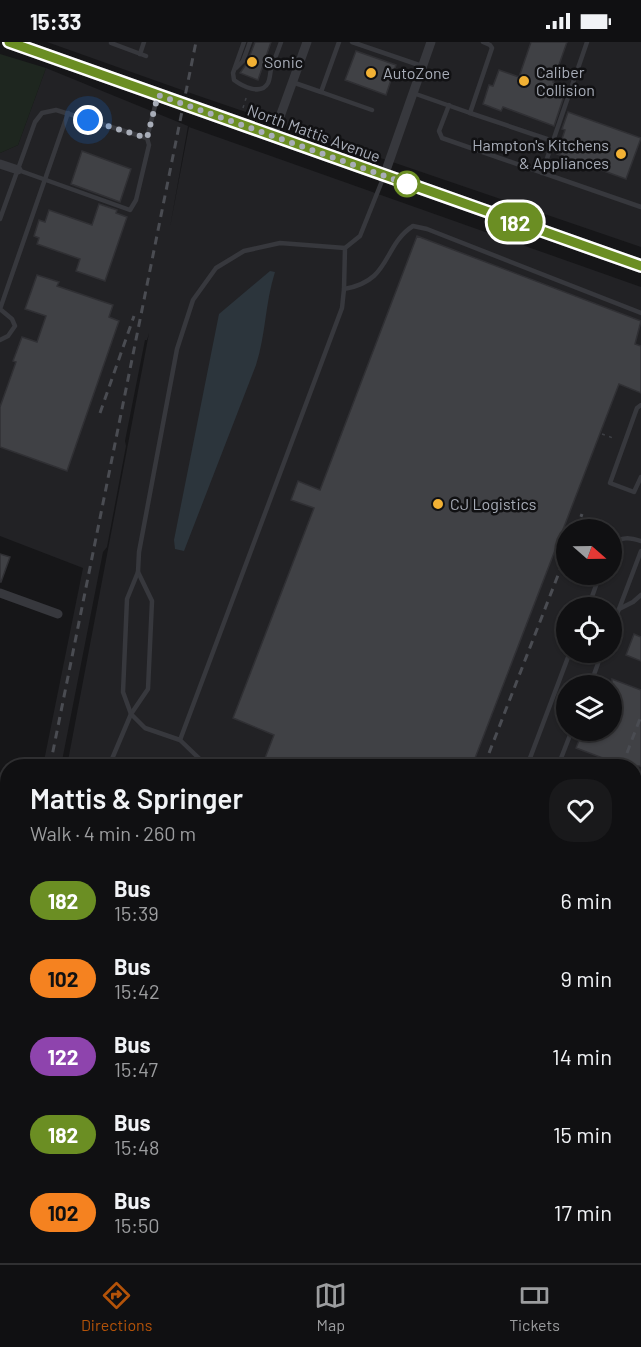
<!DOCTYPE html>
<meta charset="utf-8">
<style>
:root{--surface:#101012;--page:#19191b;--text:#f1f3f6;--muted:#9c9d9f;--line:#303032;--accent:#b45309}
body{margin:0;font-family:Barlow,sans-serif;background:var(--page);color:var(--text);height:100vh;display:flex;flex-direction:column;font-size:22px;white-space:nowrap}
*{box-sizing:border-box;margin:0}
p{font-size:20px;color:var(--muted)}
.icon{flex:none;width:33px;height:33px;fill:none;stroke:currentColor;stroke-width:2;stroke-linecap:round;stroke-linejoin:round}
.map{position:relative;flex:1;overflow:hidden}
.drawer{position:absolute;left:0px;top:717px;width:642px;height:504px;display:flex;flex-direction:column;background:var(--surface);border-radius:24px 24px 0 0;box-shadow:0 2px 4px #0004,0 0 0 2px var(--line)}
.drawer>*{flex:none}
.badge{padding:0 12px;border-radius:20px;font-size:21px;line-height:39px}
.needle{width:39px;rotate:110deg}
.tools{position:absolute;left:556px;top:477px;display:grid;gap:12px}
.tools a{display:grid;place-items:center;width:66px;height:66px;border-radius:50%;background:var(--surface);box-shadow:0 2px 4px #0004,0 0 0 2px var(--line);font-size:30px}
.you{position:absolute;width:30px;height:30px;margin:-15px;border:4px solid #fff;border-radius:50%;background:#1a73e8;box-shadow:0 0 0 9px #1a73e833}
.map>.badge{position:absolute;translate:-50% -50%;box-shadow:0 0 0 3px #fff}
.round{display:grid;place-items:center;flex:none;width:63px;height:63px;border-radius:24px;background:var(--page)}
.headline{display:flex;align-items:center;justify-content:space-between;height:102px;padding:0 30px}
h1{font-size:28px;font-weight:600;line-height:45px}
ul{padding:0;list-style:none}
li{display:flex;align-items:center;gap:18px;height:78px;padding:0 30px}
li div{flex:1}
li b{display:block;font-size:22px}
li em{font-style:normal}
li .badge{min-width:66px;font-weight:700;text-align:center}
.status{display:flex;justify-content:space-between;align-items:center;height:42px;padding:0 30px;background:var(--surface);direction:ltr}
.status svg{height:16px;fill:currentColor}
.menu{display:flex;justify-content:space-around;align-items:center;height:84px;border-top:2px solid var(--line);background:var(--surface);font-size:16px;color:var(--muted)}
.menu a{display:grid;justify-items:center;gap:3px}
.menu .selected{color:var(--accent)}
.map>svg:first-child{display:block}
</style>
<div class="status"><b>15:33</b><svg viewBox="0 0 49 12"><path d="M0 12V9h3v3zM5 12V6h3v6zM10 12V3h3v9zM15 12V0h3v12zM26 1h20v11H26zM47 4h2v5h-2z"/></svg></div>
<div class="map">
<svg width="641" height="1221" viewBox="0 0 641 1221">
<rect width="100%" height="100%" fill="#161618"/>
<g fill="#222225" fill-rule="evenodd">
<path d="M 47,0 L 641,0 L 641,205 L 196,53 Z"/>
<path d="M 46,26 L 188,84 L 170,185 L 189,85 L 641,245 L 641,1221 L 0,1221 L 0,1074 L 7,1035 L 8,1214 L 634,1214 L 634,724 L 67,724 L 149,291 L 147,298 L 145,298 L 125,399 L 126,404 L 107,505 L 103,510 L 61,724 L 43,724 L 83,526 L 0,494 L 0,111 L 18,103 ZM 567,488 L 612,488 L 612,532 L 567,532 ZM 567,566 L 612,566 L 612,610 L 567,610 ZM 567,644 L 612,644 L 612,688 L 567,688 Z"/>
<path d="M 7,900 L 7,987 L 0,1024 L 0,937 Z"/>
</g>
<path fill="#1e261f" d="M 0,12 L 46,26 L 18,103 L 0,111 Z"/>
<path fill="#2c353c" d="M 270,229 L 275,230 C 265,261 266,292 256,323 L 184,509 L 175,507 L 174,498 L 219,272 Z"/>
<g fill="#404145" stroke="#303034" stroke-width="1.5">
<path d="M 255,0 L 271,0 L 258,38 L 240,31 L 247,21 Z"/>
<path d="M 531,0 L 567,0 L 553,40 L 567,45 L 554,84 L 503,65 L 501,69 L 483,62 L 489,43 L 493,44 L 499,28 L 519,35 Z"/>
<path d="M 356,9 L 396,23 L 386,53 L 345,38 Z"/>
<path d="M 568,70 L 641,96 L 626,137 L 557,112 L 565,88 L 562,87 Z"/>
<path d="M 82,109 L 131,127 L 120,160 L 71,142 Z"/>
<path d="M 99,162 L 117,168 L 116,171 L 127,175 L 105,239 L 76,229 L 80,217 L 37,202 L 39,196 L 34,194 L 39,178 L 45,180 L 49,168 L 92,183 Z"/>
<path d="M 417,194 L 641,279 L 635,302 L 641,304 L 641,351 L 619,342 L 472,724 L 262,724 L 274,693 L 233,676 L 314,466 L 291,458 L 298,439 L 320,448 Z"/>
<path d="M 37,233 L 59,240 L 57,244 L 113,263 L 109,275 L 119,279 L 67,429 L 0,405 L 0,365 L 16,320 L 13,319 L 22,295 L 37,300 L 46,274 L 25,267 Z"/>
<path d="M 0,512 L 10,515 L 1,540 L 0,540 Z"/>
<path d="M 634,592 L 641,595 L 641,619 L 626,613 Z"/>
<path d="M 612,637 L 641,648 L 641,724 L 624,724 L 576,706 L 583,688 L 612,688 Z"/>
<path d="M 75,1214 L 107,1214 L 104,1221 L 72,1221 Z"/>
<path d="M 452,1214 L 641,1214 L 641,1221 L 470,1221 Z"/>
</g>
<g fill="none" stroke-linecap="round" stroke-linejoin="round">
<g stroke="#3d3f44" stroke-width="1.5" stroke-dasharray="3 4.5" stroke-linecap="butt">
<path d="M 243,66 L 247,53"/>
<path d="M 602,392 L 613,396"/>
</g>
<g stroke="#37383d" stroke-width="4.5">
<path d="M 244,0 L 233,31 L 234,38 C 242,44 261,54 268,41 C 270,37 270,32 271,27 C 274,18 278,9 281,0"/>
<path d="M 339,0 L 321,50 L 372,68"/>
<path d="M 352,0 L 422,24"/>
<path d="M 483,0 L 490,3 L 492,6 L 470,71 L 553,99 L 587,0"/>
<path d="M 111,1 L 146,14"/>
<path d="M 140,12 L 144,0"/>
<path d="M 236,26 L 243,19 L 250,0"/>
<path d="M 292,40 L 321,50"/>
<path d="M 413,51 L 470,71"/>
<path d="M 449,63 L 439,89 L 442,96 L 641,165"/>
<path d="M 147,96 L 157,56"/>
<path d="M 542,131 L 553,99"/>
<path d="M 0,177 L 35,80 L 42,71 L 56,68 L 147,96 L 149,103 L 136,158 L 130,168 L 18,128"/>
<path d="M 344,247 L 345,206"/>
<path d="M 0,298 L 8,294 L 15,284 L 12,277 L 0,267 L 68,71"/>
<path d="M 641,363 L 637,366 L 610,441 L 634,450 L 641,435"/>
<path d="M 612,502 C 622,495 629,495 641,499"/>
<path d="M 588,566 L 600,532"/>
<path d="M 619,567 L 641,509"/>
<path d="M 612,585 L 619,567 L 633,560 L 641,553"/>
<path d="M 590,644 L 602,610"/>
<path d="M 180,698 L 342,266 L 344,247 C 392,239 382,204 413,184 L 427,187 L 641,271"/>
<path d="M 109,724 L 131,672 L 148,647 L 152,559 L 138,530"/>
<path d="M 207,724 L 180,698 L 145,686 L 131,672 L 123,650 L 127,557 L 138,530 L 139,510 L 177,307 L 193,258 L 216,226 L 244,209 L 280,201 L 345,206 L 360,194 L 384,134"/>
<path d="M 527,724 L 570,610"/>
<path d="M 558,724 L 572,688"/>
<path d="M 220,1214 L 239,1221"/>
<path d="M 320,1221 L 322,1214"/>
</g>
<g stroke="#37383d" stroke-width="9">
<path d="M 273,94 L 307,0"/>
<path d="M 0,122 L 18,128"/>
<path d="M 384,134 L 431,0"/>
<path d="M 0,551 L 58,572"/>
</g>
<path stroke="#45474d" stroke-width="14" d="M 9,0 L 641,224"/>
<g stroke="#4a4c52" stroke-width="3" stroke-dasharray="8 6" stroke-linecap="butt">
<path d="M 100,371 L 134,274"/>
<path d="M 576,488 L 582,472"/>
<path d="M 50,724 L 196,0"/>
<path d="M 484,724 L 567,510"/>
<path d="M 622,724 L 641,674"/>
<path d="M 0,972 L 8,935"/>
<path d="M 0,1121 L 8,1113"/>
<path d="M 0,1136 L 8,1128"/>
</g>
</g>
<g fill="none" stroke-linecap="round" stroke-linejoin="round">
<defs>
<path id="line" d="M 9,0 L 641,224"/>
</defs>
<use href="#line" stroke="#fff" stroke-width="14"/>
<use href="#line" stroke="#6b8e23" stroke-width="9"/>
<path stroke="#a8adb8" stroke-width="6" stroke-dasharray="0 10.8" d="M 88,78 L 147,96 L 158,53 L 407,142"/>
</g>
<g fill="#f2b134" stroke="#111113" stroke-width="2">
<circle cx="252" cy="20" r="6"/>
<circle cx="371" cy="31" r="6"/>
<circle cx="524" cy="39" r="6"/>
<circle cx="621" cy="112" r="6"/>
<circle cx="438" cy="462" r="6"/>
</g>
<circle fill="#fff" stroke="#6b8e23" stroke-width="3" cx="407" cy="142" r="12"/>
<g text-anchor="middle" stroke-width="5" stroke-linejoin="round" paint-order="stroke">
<g font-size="16" fill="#a8adb8" stroke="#111113" text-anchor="start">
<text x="264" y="26">Sonic</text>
<text x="536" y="36">Caliber<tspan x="536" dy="18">Collision</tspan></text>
<text x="383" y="37">AutoZone</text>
<text x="609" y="109" text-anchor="end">Hampton's Kitchens<tspan x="609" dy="18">&amp; Appliances</tspan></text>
<text x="450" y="468">CJ Logistics</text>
</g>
<g font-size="16" fill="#a8adb8" stroke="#111113">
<text transform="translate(314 91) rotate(20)" y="6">North Mattis Avenue</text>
</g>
</g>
</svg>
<div class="tools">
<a><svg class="needle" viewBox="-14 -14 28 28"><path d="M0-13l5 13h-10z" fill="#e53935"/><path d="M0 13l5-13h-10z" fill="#9c9d9f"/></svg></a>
<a><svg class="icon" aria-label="locate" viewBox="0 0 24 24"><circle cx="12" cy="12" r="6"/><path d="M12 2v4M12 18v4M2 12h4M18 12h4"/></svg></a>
<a><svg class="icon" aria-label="layers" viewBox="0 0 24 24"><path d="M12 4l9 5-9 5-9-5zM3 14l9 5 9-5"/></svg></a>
</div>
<div class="you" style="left:88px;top:78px"></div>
<b class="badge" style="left:515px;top:180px;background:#6b8e23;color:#fff">182</b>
<section class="drawer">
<div class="headline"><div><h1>Mattis &amp; Springer</h1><p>Walk · 4 min · 260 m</p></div><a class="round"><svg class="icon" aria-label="heart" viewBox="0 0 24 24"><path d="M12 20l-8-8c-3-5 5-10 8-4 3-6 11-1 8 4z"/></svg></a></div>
<ul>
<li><span class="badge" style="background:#6b8e23;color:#fff">182</span><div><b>Bus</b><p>15:39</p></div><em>6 min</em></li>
<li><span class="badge" style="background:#f58220;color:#111">102</span><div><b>Bus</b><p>15:42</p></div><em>9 min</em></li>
<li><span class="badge" style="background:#8e44ad;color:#fff">122</span><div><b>Bus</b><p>15:47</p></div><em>14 min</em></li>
<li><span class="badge" style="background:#6b8e23;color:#fff">182</span><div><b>Bus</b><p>15:48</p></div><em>15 min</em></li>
<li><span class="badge" style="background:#f58220;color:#111">102</span><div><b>Bus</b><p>15:50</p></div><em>17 min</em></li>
</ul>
</section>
</div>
<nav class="menu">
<a class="selected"><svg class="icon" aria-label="directions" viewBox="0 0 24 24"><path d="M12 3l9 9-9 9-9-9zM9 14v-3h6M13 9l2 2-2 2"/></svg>Directions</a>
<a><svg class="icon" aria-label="map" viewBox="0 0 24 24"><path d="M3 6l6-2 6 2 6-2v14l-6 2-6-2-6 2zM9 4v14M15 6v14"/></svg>Map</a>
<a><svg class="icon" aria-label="tickets" viewBox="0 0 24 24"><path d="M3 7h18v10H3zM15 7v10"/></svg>Tickets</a>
</nav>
